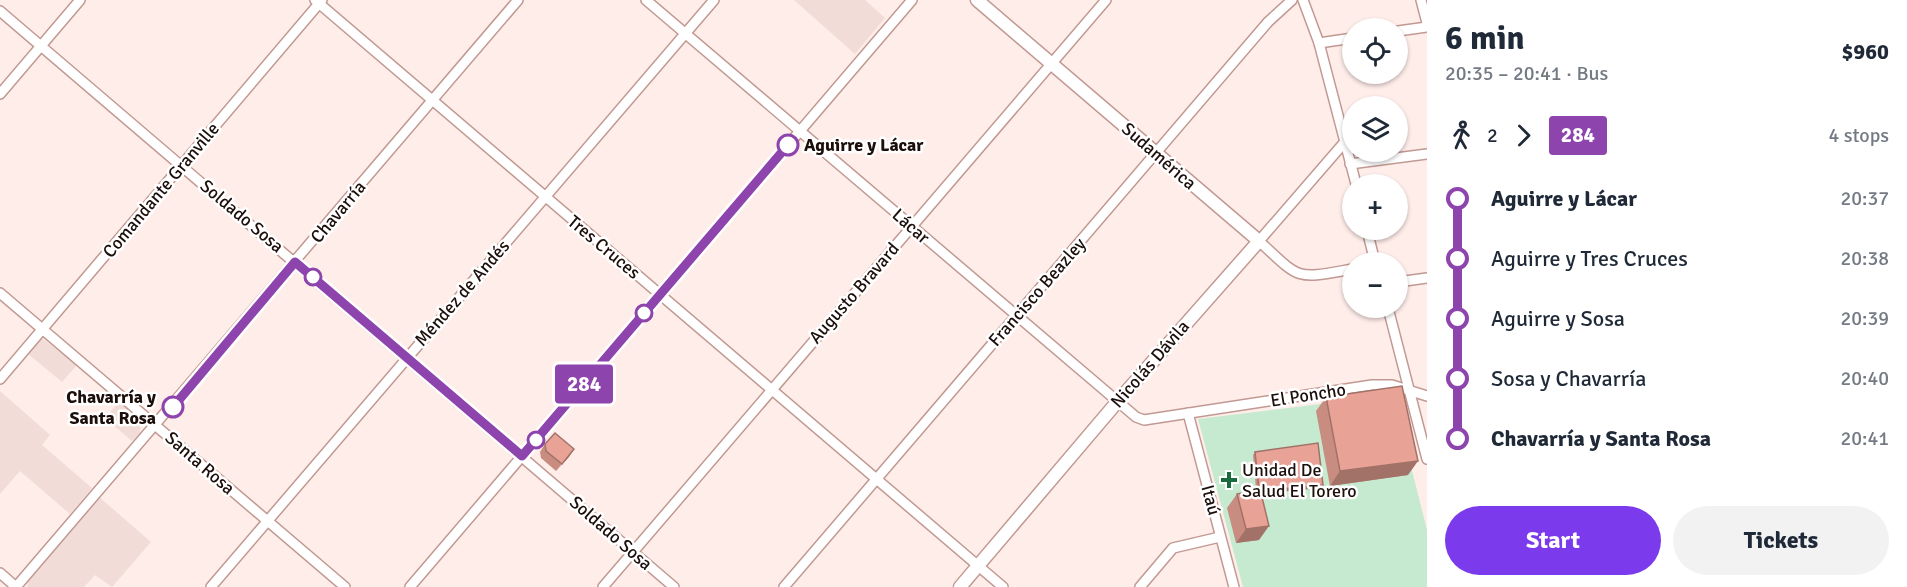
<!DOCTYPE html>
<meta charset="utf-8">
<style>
:root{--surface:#fff;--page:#f2f2f3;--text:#1f2937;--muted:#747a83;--accent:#7c3aed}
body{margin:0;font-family:Signika,sans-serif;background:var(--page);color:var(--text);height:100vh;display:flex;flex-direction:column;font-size:22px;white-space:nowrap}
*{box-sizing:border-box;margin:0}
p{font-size:20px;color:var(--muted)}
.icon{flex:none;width:33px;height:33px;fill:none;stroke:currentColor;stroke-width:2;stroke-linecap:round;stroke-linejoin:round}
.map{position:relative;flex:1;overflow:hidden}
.sheet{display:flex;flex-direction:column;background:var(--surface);width:480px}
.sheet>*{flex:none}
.badge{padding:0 12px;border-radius:4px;font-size:21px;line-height:39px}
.fabs{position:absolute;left:1342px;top:18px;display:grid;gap:12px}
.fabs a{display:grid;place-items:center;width:66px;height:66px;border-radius:50%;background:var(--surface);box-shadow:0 2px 4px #0004;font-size:30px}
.map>.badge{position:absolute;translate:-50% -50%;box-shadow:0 0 0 3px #fff}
.legs{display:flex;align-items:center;gap:9px;height:66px;padding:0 18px;font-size:20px}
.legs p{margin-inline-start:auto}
.headline{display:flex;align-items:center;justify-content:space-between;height:102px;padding:0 18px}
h1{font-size:33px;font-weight:800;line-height:45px}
.cta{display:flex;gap:12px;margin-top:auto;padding:12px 18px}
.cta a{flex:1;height:69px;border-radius:36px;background:var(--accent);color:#fff;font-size:24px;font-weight:800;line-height:69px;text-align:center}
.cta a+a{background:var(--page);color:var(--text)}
ul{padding:0 18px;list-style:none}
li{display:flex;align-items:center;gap:21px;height:60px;font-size:22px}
li i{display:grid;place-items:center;width:9px;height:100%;margin:0 8px;background:currentColor}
li i::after{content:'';width:15px;height:15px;margin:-8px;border:4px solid;border-radius:50%;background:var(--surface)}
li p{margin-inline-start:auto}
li:first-child i{background:linear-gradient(#0000 50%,currentColor 0)}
li:last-child i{background:linear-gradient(currentColor 50%,#0000 0)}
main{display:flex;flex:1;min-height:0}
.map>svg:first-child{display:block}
</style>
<main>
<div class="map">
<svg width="1427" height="587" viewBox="0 0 1427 587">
<rect width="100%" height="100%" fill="#ffedea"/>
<g fill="#f1dcd8">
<path d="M 794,0 L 865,0 L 885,18 L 855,54 Z"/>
<path d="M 43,339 L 77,365 L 62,382 L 27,353 L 37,341 Z"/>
<path d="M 0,391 L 50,435 L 42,445 L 92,488 L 70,514 L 20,471 L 0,494 Z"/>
<path d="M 119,402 L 141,423 L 140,433 L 132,441 L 105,418 Z"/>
<path d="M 99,497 L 151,542 L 112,587 L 95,575 L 84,587 L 27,587 L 29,578 Z"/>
</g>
<path fill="#c5eacf" d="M 1393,395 L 1427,530 L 1427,587 L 1243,587 L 1198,419 Z"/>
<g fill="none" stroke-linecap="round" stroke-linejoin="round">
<defs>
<g id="minor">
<path d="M 315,0 L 1003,587"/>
<path d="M 646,0 L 1136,417 L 1144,420 L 1372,385 L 1392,385 L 1427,396"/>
<path d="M 1303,0 L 1319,43 L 1356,184"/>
<path d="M 1421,0 L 1427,23"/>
<path d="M 0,11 L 674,587"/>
<path d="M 1398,31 L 1427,27"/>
<path d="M 1319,43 L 1353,38"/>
<path d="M 0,94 L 80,0"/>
<path d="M 1343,144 L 1259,241 C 1302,281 1295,279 1353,269"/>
<path d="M 1350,164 L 1427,154"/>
<path d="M 1367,230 L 1375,262"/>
<path d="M 1398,282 L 1427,278"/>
<path d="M 0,293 L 345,587"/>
<path d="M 1388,308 L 1427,459"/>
<path d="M 0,379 L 322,0"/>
<path d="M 1188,413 L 1234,587"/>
<path d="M 0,573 L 16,587"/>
<path d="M 16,587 L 518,0"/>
<path d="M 211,587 L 714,0"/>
<path d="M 410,587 L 912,0"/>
<path d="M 603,587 L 1106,0"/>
<path d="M 784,587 L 1268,22 L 1292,0"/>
<path d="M 1140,587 L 1173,548 L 1220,537"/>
</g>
<path id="tertiary" d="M 960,587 L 1118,401 L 1259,241 L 977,0"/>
</defs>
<use href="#minor" stroke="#c19992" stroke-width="12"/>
<use href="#tertiary" stroke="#c19992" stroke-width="15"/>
<use href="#minor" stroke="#fff" stroke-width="9"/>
<use href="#tertiary" stroke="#fff" stroke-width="12"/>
</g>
<g fill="#c88c81">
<path d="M 1326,397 L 1408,475 L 1330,486 L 1316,411 Z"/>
<path d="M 545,444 L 574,449 L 556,471 L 541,458 L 540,452 Z"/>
<path d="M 1255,452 L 1320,488 L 1261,494 L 1259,540 L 1236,543 L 1227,508 L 1237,494 L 1256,489 L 1253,455 Z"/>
</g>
<g fill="#a27269">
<path d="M 574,449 L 569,457 L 556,471 L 562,464 Z"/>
<path d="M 1418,461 L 1408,475 L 1330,486 L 1340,471 Z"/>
<path d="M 1323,485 L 1320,488 L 1257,494 L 1259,491 Z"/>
<path d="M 1269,526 L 1259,540 L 1236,543 L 1246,529 Z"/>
</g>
<g fill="#e8a396" stroke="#a27269" stroke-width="1.5">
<path d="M 1402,386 L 1418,461 L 1340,471 L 1326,397 Z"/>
<path d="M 555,433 L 574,449 L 562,464 L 546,451 L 545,444 Z"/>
<path d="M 1318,443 L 1323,485 L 1260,491 L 1259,489 L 1255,452 Z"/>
<path d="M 1260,489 L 1269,526 L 1246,529 L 1237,494 Z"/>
</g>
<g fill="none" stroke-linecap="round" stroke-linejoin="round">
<defs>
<path id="line-1" d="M 173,407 L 295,262 L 522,456 L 788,145"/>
</defs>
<use href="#line-1" stroke="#fff" stroke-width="14"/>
<use href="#line-1" stroke="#8e44ad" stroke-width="9"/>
</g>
<g fill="#fff" stroke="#8e44ad" stroke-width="3">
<circle cx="788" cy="145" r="10"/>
<circle cx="313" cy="277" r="8"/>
<circle cx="644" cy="313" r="8"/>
<circle cx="173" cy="407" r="10"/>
<circle cx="536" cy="440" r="8"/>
</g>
<path fill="#176b3d" stroke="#fff" stroke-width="2" d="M1226 471h6v6h6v6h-6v6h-6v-6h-6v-6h6z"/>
<g text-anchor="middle" stroke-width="5" stroke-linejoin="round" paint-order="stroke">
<g font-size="18" font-weight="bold" fill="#1b0e0b" stroke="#fff" text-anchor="start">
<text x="804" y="151">Aguirre y Lácar</text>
<text x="156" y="403" text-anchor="end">Chavarría y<tspan x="156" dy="21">Santa Rosa</tspan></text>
</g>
<g font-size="18" fill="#1b0e0b" stroke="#fff">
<text transform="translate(1159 156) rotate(41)" y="6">Sudamérica</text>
<text transform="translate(161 190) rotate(-50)" y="6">Comandante Granville</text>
<text transform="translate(338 212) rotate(-50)" y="6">Chavarría</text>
<text transform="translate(242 216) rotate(40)" y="6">Soldado Sosa</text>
<text transform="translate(911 226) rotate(41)" y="6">Lácar</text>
<text transform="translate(604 247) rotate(40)" y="6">Tres Cruces</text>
<text transform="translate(1037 292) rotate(-49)" y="6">Francisco Beazley</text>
<text transform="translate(462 293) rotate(-49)" y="6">Méndez de Andés</text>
<text transform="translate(854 293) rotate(-49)" y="6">Augusto Bravard</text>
<text transform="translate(1150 364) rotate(-49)" y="6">Nicolás Dávila</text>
<text transform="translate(1308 395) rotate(-9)" y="6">El Poncho</text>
<text transform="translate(200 463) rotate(41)" y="6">Santa Rosa</text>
<text transform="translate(1211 500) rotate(75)" y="6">Itaú</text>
<text transform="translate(611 533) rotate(41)" y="6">Soldado Sosa</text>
</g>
<g font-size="18" fill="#1b0e0b" stroke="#fff" text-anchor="start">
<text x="1242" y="476">Unidad De<tspan x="1242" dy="21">Salud El Torero</tspan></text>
</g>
</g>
</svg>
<div class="fabs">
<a><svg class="icon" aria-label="locate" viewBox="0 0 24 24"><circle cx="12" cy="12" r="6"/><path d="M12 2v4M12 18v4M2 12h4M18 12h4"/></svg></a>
<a><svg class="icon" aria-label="layers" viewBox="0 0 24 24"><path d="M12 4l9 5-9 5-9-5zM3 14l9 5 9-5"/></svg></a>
<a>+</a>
<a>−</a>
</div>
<b class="badge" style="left:584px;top:384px;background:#8e44ad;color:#fff">284</b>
</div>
<section class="sheet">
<div class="headline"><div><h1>6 min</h1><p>20:35 – 20:41 · Bus</p></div><b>$960</b></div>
<div class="legs"><svg class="icon" aria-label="walk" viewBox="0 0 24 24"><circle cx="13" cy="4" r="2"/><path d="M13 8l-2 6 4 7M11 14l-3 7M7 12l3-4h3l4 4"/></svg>2<svg class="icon" aria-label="forward" viewBox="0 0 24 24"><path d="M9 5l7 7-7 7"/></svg><b class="badge" style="background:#8e44ad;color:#fff">284</b><p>4 stops</p></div>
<ul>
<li><i style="color:#8e44ad"></i><b>Aguirre y Lácar</b><p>20:37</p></li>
<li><i style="color:#8e44ad"></i><span>Aguirre y Tres Cruces</span><p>20:38</p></li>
<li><i style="color:#8e44ad"></i><span>Aguirre y Sosa</span><p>20:39</p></li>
<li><i style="color:#8e44ad"></i><span>Sosa y Chavarría</span><p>20:40</p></li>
<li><i style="color:#8e44ad"></i><b>Chavarría y Santa Rosa</b><p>20:41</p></li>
</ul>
<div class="cta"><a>Start</a><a>Tickets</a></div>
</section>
</main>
